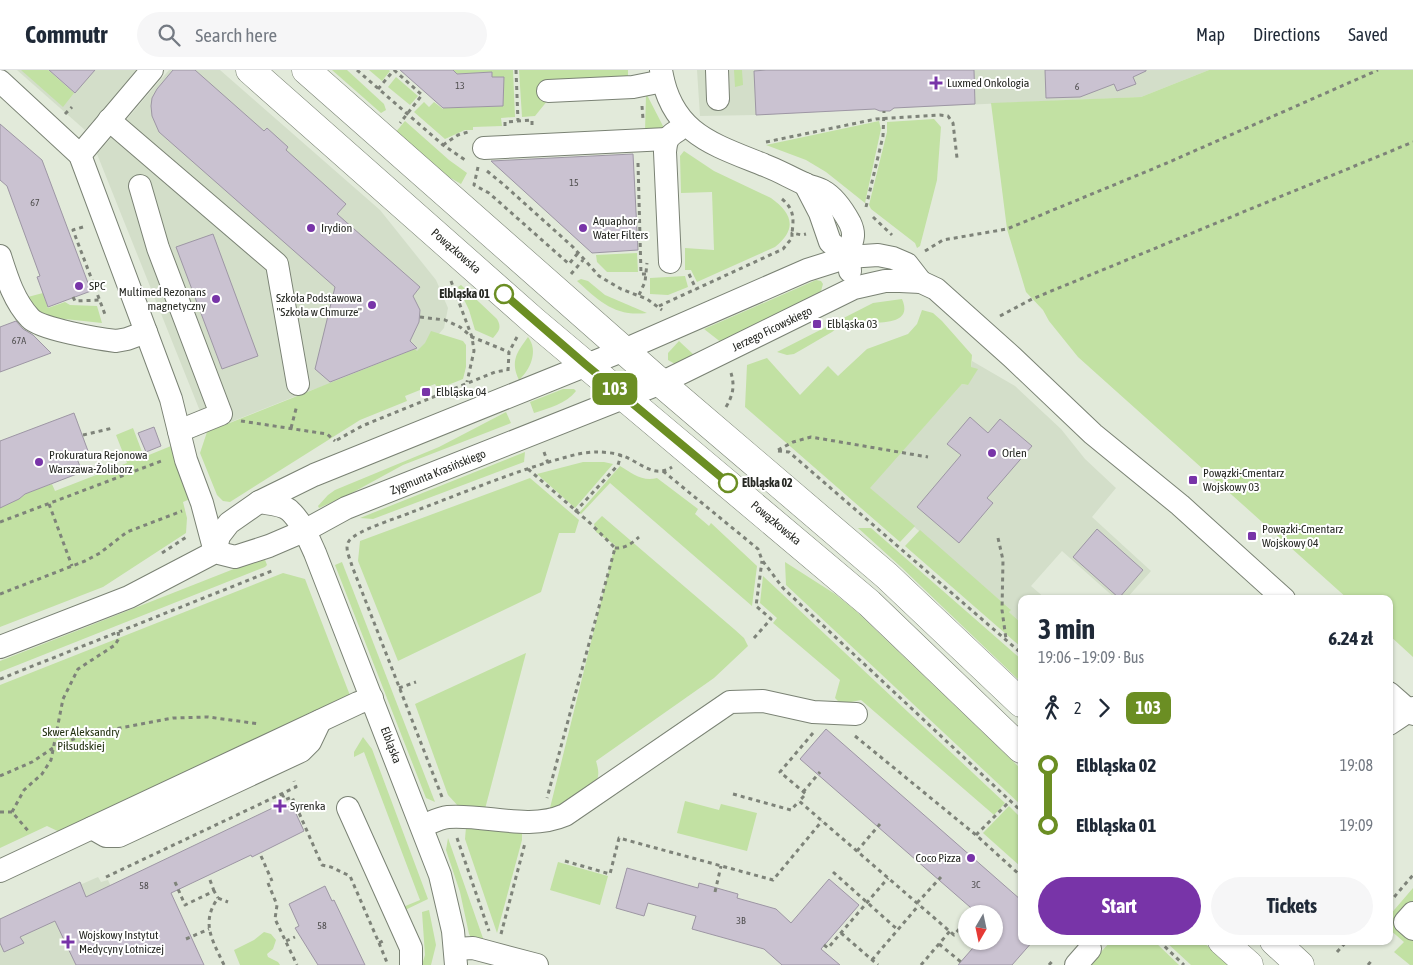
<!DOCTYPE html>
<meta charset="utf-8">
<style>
:root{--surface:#fff;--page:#f6f6f7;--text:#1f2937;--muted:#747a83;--line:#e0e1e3;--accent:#7834a8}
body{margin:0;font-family:"Asap Condensed",sans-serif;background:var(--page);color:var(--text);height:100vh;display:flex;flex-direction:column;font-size:19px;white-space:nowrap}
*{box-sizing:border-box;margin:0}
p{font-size:16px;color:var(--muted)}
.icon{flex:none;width:28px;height:28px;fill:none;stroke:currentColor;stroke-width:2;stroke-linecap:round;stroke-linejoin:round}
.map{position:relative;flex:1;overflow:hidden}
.panel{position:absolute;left:1018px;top:525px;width:375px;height:350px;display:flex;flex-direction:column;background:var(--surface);border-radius:10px;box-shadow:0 1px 4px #0004}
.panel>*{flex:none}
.badge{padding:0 10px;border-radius:8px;font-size:18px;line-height:32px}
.needle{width:32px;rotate:189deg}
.controls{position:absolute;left:958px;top:835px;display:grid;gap:10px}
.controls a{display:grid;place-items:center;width:45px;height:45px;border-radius:50%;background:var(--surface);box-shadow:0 1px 4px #0004;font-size:25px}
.map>.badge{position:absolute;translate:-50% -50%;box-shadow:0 0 0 2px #fff}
.legs{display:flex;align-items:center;gap:8px;height:55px;padding:0 20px;font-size:16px}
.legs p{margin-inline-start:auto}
.head{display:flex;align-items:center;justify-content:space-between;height:85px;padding:0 20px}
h1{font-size:28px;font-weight:700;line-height:38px}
.button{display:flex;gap:10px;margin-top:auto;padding:10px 20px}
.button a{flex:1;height:58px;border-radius:30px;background:var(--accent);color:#fff;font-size:20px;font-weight:700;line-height:58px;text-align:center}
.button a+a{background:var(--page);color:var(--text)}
ul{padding:0 20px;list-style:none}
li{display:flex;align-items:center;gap:18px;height:60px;font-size:19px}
li i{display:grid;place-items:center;width:8px;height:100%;margin:0 6px;background:currentColor}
li i::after{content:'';width:12px;height:12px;margin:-6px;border:4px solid;border-radius:50%;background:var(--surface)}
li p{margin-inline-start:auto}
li:first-child i{background:linear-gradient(#0000 50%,currentColor 0)}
li:last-child i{background:linear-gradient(currentColor 50%,#0000 0)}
header{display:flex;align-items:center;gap:30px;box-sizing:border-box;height:70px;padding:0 25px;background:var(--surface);border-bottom:1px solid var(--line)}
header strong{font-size:24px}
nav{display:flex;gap:28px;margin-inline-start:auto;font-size:18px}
.search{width:350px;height:45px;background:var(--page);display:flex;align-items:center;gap:12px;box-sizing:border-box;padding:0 18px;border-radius:28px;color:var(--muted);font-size:19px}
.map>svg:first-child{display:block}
</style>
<header>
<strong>Commutr</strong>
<div class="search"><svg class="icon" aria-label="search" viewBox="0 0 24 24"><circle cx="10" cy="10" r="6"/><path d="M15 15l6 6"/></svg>Search here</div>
<nav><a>Map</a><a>Directions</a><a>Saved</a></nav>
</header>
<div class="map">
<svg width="1413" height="895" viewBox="0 0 1413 895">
<rect width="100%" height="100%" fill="#e2eada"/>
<g fill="#d3dec9">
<path d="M 17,0 L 138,0 L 85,60 Z"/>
<path d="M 169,0 L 220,0 L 380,140 L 436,210 L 448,238 L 444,258 L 422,283 L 306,322 L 208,361 L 97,84 Z"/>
<path d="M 697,0 L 1209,0 L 1141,27 L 895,38 L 890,41 L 880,41 L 875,39 L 756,45 L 700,46 Z"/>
<path d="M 972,291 L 1015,316 L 1061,359 L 1085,389 L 1116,418 L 1092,447 L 1151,501 L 1126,529 L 1116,529 L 1062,481 L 1031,516 L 1046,529 L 1021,529 L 1021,553 L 1009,542 L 1010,539 L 869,418 L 962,314 L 968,315 Z"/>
<path d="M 98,807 L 101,812 L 108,810 L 146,895 L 0,895 L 0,849 L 80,812 L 82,814 Z"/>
</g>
<g fill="#c2e1a3">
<path d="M 21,0 L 48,0 L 74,23 L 63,37 Z"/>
<path d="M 332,0 L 347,0 L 384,34 L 386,40 L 381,43 Z"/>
<path d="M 369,0 L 389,0 L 390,1 L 382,11 Z"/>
<path d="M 453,0 L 513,0 L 515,47 L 501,48 L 502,56 L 473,57 L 473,60 L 465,60 L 445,69 L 414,42 L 424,32 L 429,37 L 434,32 L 443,39 L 443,38 L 503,36 L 503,7 L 492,7 L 492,2 L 457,4 Z"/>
<path d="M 519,0 L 628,0 L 628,7 L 548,30 L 535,46 L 522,47 Z"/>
<path d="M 734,0 L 742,0 L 743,15 L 735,17 Z"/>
<path d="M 1209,0 L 1413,0 L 1413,587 L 1389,565 L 1389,529 L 1348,529 L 1078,287 L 1049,251 L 1043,240 L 1026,222 L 1007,159 L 991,33 L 1141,27 Z"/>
<path d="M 396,7 L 418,26 L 410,35 L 388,17 Z"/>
<path d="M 646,25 L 647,25 L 664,58 L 645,62 Z"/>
<path d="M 934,49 L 941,57 L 937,110 L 920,176 L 917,178 L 915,173 L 871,139 L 869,135 L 887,62 L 887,52 Z"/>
<path d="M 405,51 L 449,90 L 467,103 L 461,114 L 435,99 L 395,63 Z"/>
<path d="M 879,51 L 881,59 L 865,133 L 826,102 L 806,90 L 766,75 Z"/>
<path d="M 684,81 L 714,101 L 771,128 C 792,143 798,159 775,177 L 697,212 L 691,200 L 685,200 L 685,178 L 714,180 L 712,122 L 681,123 L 680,86 Z"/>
<path d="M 637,183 L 638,202 L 607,202 L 597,192 L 596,185 Z"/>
<path d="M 685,206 L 688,217 L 668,225 L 650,224 L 650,208 Z"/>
<path d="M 581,209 L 588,211 L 605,225 L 647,243 C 615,247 599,231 577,211 Z"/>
<path d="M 816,210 L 821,211 L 823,214 L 821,221 L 722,273 L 704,259 Z"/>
<path d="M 461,215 L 497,249 C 502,258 499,261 493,268 L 475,260 L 469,240 L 458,217 Z"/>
<path d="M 43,223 L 48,238 L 65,232 L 70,235 L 97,236 L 102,253 L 37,246 L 24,228 Z"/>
<path d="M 902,229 C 917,263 857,249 845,253 C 840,255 836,259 832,262 C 819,269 807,277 794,284 L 787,285 L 777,282 L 873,233 Z"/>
<path d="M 922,240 L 933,243 L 942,251 L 972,285 L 971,297 L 978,299 L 968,315 L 962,314 L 870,418 L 915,456 L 900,472 L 745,337 L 747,295 L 767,288 L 800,325 L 828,296 L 838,306 L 867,279 L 908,264 L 917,254 Z"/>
<path d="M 431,261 L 463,271 L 466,275 L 466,297 L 463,309 L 438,319 L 435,314 L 405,326 L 407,331 L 360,350 L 230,432 L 223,431 L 217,425 L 200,383 L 207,362 L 415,279 L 417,281 L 425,273 Z"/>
<path d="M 528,267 C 539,281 530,300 519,310 C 510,291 517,282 528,267 Z"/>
<path d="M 679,271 L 695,286 L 675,294 L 668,290 L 668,283 Z"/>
<path d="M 563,319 L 574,319 L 576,321 C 566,334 549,338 534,343 L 530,332 Z"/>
<path d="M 506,342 L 511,353 L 403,395 L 350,424 L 319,438 L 318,436 L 328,425 L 335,420 L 439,377 Z"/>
<path d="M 133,358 L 144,387 L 171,376 L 190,429 L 183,432 L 187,448 L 186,463 L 103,517 L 0,557 L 0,437 L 19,429 L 28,422 L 52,414 L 55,421 L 127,393 L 116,365 Z"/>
<path d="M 525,382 L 524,392 L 373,449 L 360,448 Z"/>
<path d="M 583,392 L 604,392 L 613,394 L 575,438 L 537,404 Z"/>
<path d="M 620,396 C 632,403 642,412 657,408 L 698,439 L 695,444 L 709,456 L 711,453 L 757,496 L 752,536 L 610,413 L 581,444 L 579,443 Z"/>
<path d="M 530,408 L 579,450 L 575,463 L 559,463 L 541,522 L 398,591 L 358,491 L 360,471 Z"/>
<path d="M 602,446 L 734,559 L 744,568 L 748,576 L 714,608 L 596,691 C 598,698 600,705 596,711 C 589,722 561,735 549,742 L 615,475 L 596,462 L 594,454 Z"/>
<path d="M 858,458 L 871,458 L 1021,589 L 1021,612 L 901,497 Z"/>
<path d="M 920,460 L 1011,540 L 1009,542 L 1021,553 L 1021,577 L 905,476 Z"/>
<path d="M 264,487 L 267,495 L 265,497 L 0,602 L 0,591 Z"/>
<path d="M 342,492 L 435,732 L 426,728 L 335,495 Z"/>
<path d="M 785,492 L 835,524 L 855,540 L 1021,699 L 1021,735 L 786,515 Z"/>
<path d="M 283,503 L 305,509 L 351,628 L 66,765 L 47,756 L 0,778 L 0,615 Z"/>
<path d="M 763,506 L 1005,733 L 994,745 L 861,630 L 841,634 L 835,628 L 840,610 L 773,553 L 777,548 L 760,533 Z"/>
<path d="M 526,583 L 485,739 L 459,737 L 448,725 L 415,634 Z"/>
<path d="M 363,667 L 372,679 L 428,829 L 403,841 L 403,837 L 420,830 L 364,682 L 354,687 L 354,682 Z"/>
<path d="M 685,731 L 719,740 L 721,734 L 757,743 L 747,781 L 677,763 Z"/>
<path d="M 1009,736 L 1021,748 L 1021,797 L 983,763 Z"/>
<path d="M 466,757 L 522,761 L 522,770 L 497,863 L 465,769 Z"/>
<path d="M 448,768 L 485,874 L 472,869 L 469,864 L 460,822 L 446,780 Z"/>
<path d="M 558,792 L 608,806 L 600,835 L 550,820 Z"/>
<path d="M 1413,818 L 1413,895 L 1410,895 L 1394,882 L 1404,872 L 1389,859 L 1389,846 Z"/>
<path d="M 429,840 L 436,875 L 431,895 L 422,895 L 425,885 L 422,842 Z"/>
<path d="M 264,862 L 271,864 L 276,870 L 273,879 L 267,884 L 268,887 L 278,892 L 280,895 L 240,895 L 234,880 L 254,870 Z"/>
<path d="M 1111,871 L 1154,871 L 1179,895 L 1089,895 Z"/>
<path d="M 1165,871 L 1202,871 L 1229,895 L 1191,895 Z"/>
</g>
<g fill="#cac2d1" stroke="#9d96a4">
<path d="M 49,0 L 95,0 L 75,23 Z"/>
<path d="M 173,0 L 195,0 L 264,61 L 267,58 L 288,77 L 286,80 L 346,134 L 337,144 L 420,217 L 413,226 L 420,240 L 419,252 L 410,271 L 417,278 L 330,312 L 315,299 L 335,217 L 159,62 L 152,46 L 151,36 L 152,28 L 157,19 Z"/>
<path d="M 400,0 L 453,0 L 457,4 L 492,2 L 492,7 L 504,7 L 503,36 L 443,38 Z"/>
<path d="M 766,0 L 974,0 L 975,34 L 894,38 L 890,41 L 880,41 L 875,39 L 756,45 L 754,1 Z"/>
<path d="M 1045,0 L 1146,0 L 1146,1 L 1133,7 L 1136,14 L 1117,21 L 1114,14 L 1080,27 L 1046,28 Z"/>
<path d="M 0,54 L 42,90 L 91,221 L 48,237 L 37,207 L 40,206 L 7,116 L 0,110 Z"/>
<path d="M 633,84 L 638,180 L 592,183 L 491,91 Z"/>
<path d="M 213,164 L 258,286 L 222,299 L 176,177 Z"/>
<path d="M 16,251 L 23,259 L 33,265 L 51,283 L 0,302 L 0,257 Z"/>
<path d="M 74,343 L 88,381 L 76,386 L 82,402 L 25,424 L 19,429 L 0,438 L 0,371 Z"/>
<path d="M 970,347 L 988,363 L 1000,349 L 1032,376 L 987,428 L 993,433 L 959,473 L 917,437 L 961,385 L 947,374 Z"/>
<path d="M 154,357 L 161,376 L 146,382 L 138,363 Z"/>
<path d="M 1097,459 L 1143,500 L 1119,528 L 1073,487 Z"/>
<path d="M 826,659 L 1021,830 L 1021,871 L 1033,871 L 1012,895 L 958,895 L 979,871 L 994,871 L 994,844 L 978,844 L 800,689 Z"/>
<path d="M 281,734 L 283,739 L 292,735 L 304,761 L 252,787 L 251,785 L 171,823 L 204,895 L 76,895 L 55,851 L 20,867 L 24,873 L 4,882 L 0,873 L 0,849 L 80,812 L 86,827 Z"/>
<path d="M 627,798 L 698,818 L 699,813 L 738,824 L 737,828 L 776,839 L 791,853 L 829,809 L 859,835 L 821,879 L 840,895 L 782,895 L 764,879 L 692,859 L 696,846 L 648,833 L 644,846 L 616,838 Z"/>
<path d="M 325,816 L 332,831 L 334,830 L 365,895 L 318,895 L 295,858 L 299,856 L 289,834 Z"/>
</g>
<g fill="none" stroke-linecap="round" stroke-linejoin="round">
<defs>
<g id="minor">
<path d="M 661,0 C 671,63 712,74 764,95 C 778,100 791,108 805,114 C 811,117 818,118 823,121 C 834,127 844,142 850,153 C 857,168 850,172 848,186 C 848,191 850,196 850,201"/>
<path d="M 717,0 L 718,29"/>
<path d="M 0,11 L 80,85 L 171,329 L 186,390 L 202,433 L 215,482"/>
<path d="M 548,21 L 633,17 L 663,11"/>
<path d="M 109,50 L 277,194 L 298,314"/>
<path d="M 484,78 L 667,69"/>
<path d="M 80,85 L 152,0"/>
<path d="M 805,114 L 820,143 L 830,172 L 848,187"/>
<path d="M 140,116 L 158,178 L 221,344 L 179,361"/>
<path d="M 0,186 C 7,208 14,231 30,248 C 40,259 99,269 116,271 L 127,269 L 146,262"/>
<path d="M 670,192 L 665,82 C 666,71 667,67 677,61"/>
<path d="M 259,432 C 269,434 283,434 290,441 C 302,452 309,470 315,483 L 440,805 L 453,861 L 456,895"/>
<path d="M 215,482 L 219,466 L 229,453 L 259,432 L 314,405 L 624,280 L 807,200 L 848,187 L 878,185 L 893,188 L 907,194 L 921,212"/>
<path d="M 0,577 L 129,527 L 215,482 L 235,487 L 269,476 L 304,461 L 346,438 L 661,313 L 854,218 L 885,211 L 900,211 L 921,212 L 936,219 L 1012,287 L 1093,364 L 1180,435 L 1284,529"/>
<path d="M 1389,623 L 1413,644"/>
<path d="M 1389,654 L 1413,638"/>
<path d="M 348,738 L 411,878 L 411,895"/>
<path d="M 422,756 C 430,753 439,748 448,747 C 486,744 528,761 565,745 L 730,632 L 763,631 L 813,642 L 856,644"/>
<path d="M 92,758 L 106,766 L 119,766 L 301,681 L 310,672 L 320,651"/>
<path d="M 0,801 L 358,633 L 372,628"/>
<path d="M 1413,843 L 1405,852 L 1413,859"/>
<path d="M 455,879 L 473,878 L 537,895"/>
<path d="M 1076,895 L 1090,879"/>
</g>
<g id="major">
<path d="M 250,0 L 535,252 L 869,533 L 1021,679"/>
<path d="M 306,0 L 661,313 L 887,506 L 1021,633"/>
<path d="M 1222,871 L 1249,895"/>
<path d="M 1274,871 L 1300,895"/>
</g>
</defs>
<use href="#minor" stroke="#7a8274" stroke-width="24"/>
<use href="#major" stroke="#7a8274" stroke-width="29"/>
<g stroke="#7e8379" stroke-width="3" stroke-dasharray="4 4" stroke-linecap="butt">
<path d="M 357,0 L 443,75 L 465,90"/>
<path d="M 394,0 L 422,25 L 400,53"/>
<path d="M 516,0 L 518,51"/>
<path d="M 378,19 L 394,0"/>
<path d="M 642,36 L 643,49"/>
<path d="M 65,44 L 72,37"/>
<path d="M 505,56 L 505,52 L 532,50 L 532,55"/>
<path d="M 766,72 L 876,49 L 940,45 L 948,46 L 953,53 L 957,88"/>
<path d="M 443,75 L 458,65 L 468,62"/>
<path d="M 638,93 L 641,204 L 648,204"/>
<path d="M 478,97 L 474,115 L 489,123 L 569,194 L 578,183"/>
<path d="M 487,101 L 503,114 L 573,177 L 599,206 L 621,219 L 647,229 L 662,240"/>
<path d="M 782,129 C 794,139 794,148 792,163"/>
<path d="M 866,137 L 883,66 L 884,41"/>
<path d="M 873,147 L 892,165"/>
<path d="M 83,157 L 73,160 L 106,247"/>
<path d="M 925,181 L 943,170 L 1007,159 L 1167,93 L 1378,0"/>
<path d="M 571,204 L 583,190"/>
<path d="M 689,204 L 696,219"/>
<path d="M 451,211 L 472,267 L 474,281 L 467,312"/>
<path d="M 639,225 L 645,212 L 647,193"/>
<path d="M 73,227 L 75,231 L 100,230"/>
<path d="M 659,236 L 783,179 L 792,168 L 792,163 L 802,165 L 806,164"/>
<path d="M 1000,246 L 1032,229 L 1413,72"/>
<path d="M 420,247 L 445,250 L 460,257 L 472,267 L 509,282"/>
<path d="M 508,301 L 509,282 L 517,267"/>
<path d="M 726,337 C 733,325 735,316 731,303"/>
<path d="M 241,351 L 327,364 L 335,371"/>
<path d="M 291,358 L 297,335"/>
<path d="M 83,365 L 113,358"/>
<path d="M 337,370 L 362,356 L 495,302 L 507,300"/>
<path d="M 778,380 L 793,372 L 811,367 L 928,387"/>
<path d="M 778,381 L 789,382 L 1021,583"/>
<path d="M 544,382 L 548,393"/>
<path d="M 528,399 L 590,453 L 615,478 L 547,728"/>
<path d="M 663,401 L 758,479 L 762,490 L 783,518 L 1021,741"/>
<path d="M 49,434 L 72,496"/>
<path d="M 575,442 L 618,395 L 621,385"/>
<path d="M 0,452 L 164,390"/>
<path d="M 998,468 L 1003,490 L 1002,540 L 1006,569"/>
<path d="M 615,478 C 625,479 632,473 639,467"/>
<path d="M 162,483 L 188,466"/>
<path d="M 0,524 L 85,491 L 100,483 L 127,462 L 182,441"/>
<path d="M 754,568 L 771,549 L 756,536 L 762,491"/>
<path d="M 0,609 L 274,500"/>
<path d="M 399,618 L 416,612"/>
<path d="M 813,663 L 780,702 L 806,724 L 799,731 L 954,865 L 966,851"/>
<path d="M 855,666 L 976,765 L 1021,806"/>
<path d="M 0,706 L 32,692 L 53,678 L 83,665 L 173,648 L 208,647 L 260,654"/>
<path d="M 803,722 L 820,702"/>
<path d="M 282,724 L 285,730 L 292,727 L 322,795 L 331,797 L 350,806 L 379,873 L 383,871"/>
<path d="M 733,724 L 791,740 L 799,731"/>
<path d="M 442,727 L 352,496 C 350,488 344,478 349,471 C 357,460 398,448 412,442 C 466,422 521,398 578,384 C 584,383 591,382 597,382 C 605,382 615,383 623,386 C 640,392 654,409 672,397"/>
<path d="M 0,742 L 12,742 L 30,763"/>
<path d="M 12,742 L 24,720 L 42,704 L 51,690 L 63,629 L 78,599 L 115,575 L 119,568 L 118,562"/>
<path d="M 976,765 L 1010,731"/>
<path d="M 457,768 L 489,861"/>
<path d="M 857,781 L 880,754"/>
<path d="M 261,786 L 272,811"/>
<path d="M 565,791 L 610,804 L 619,768 L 773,810 L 822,751"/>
<path d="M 833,802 L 898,860"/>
<path d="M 106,807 L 296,717 L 294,711"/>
<path d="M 210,810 L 214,821"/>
<path d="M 175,812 L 185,835 L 214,821 L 218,828"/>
<path d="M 268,813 L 277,835 L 275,849 L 297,895"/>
<path d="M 715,822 L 721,796"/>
<path d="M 917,833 L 941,807"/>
<path d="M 1389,833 L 1413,805"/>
<path d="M 841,863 L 878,895"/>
<path d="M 501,864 L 525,773"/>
<path d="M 186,869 L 209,859"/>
<path d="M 286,871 L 295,867"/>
<path d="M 1159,871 L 1184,895"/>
<path d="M 379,873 L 388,895"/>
<path d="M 939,874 L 961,892"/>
<path d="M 1353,874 L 1355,871"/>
<path d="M 824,875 L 828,878 L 888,808"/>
<path d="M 1337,882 L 1347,871"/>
<path d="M 872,890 L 919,835"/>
<path d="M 224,895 C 213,871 200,853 218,828 L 228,832"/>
<path d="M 921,895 L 950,861"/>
<path d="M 1049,895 L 1054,889"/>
<path d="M 1368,895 L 1372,890"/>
</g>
<use href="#minor" stroke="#fff" stroke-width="22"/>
<use href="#major" stroke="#fff" stroke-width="28"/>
</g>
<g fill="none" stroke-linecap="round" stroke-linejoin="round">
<defs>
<path id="line-1" d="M 504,224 L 585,294 L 728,413"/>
</defs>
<use href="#line-1" stroke="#fff" stroke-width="11"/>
<use href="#line-1" stroke="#6b8e23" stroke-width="8"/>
</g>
<g fill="#7834a8" stroke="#fff" stroke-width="2">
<path d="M933.5 5.5h5v5h5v5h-5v5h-5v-5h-5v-5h5z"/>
<circle cx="311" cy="158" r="5"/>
<circle cx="583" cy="158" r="5"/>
<circle cx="79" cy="216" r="5"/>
<circle cx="216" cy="229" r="5"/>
<circle cx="372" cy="235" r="5"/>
<rect x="812" y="249" width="10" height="10" rx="2.5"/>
<rect x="421" y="317" width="10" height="10" rx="2.5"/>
<circle cx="992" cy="383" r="5"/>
<circle cx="39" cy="392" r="5"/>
<rect x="1188" y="405" width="10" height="10" rx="2.5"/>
<rect x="1247" y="461" width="10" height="10" rx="2.5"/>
<path d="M277.5 728.5h5v5h5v5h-5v5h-5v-5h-5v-5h5z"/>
<circle cx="971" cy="788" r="5"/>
<path d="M65.5 864.5h5v5h5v5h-5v5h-5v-5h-5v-5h5z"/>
</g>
<g fill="#fff" stroke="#6b8e23" stroke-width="2.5">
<circle cx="504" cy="224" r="9"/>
<circle cx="728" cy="413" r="9"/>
</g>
<g text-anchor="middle" stroke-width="4" stroke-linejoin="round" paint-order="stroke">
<g font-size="10" fill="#4f4e4e">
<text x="460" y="19">13</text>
<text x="1077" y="20">6</text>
<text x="574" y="116">15</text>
<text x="35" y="136">67</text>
<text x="19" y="274">67A</text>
<text x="976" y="818">3C</text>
<text x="144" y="819">58</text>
<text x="741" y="854">3B</text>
<text x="322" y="859">58</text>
</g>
<g font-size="12" fill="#262823" stroke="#fff" text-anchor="start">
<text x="947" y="17">Luxmed Onkologia</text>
<text x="593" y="155">Aquaphor<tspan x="593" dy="14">Water Filters</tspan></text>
<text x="321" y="162">Irydion</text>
<text x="89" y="220">SPC</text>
<text x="206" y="226" text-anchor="end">Multimed Rezonans<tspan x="206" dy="14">magnetyczny</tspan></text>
<text x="362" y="232" text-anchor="end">Szkoła Podstawowa<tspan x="362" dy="14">"Szkoła w Chmurze"</tspan></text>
<text x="827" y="258">Elbląska 03</text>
<text x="436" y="326">Elbląska 04</text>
<text x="1002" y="387">Orlen</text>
<text x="49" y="389">Prokuratura Rejonowa<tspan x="49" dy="14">Warszawa-Żoliborz</tspan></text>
<text x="1203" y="407">Powązki-Cmentarz<tspan x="1203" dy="14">Wojskowy 03</tspan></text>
<text x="1262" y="463">Powązki-Cmentarz<tspan x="1262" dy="14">Wojskowy 04</tspan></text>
<text x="290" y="740">Syrenka</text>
<text x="961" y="792" text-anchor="end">Coco Pizza</text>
<text x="79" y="869">Wojskowy Instytut<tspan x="79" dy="14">Medycyny Lotniczej</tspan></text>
</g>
<g font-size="12" fill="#262823" stroke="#fff">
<text transform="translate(456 181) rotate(41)" y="4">Powązkowska</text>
<text transform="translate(772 259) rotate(-26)" y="4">Jerzego Ficowskiego</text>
<text transform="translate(438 402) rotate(-22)" y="4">Zygmunta Krasińskiego</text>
<text transform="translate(776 453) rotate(40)" y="4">Powązkowska</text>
<text transform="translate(391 675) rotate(69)" y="4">Elbląska</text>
</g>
<g font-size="12" font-weight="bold" fill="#262823" stroke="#fff" text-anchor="end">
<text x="490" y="228">Elbląska 01</text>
<text x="742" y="417" text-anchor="start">Elbląska 02</text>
</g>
<g font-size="12" fill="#223010" stroke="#fff">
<text x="81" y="666">Skwer Aleksandry<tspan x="81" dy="14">Piłsudskiej</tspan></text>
</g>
</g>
</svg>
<div class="controls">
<a><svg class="needle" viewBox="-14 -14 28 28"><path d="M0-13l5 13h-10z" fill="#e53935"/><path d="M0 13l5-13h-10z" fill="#747a83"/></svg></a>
</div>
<b class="badge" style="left:615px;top:319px;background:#6b8e23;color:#fff">103</b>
<section class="panel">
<div class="head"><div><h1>3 min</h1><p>19:06 – 19:09 · Bus</p></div><b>6.24 zł</b></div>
<div class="legs"><svg class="icon" aria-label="walk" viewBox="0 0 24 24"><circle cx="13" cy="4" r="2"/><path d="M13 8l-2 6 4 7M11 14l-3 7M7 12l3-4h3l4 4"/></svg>2<svg class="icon" aria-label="forward" viewBox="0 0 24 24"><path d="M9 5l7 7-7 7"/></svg><b class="badge" style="background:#6b8e23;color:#fff">103</b></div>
<ul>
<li><i style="color:#6b8e23"></i><b>Elbląska 02</b><p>19:08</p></li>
<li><i style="color:#6b8e23"></i><b>Elbląska 01</b><p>19:09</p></li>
</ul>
<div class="button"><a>Start</a><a>Tickets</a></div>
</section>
</div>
